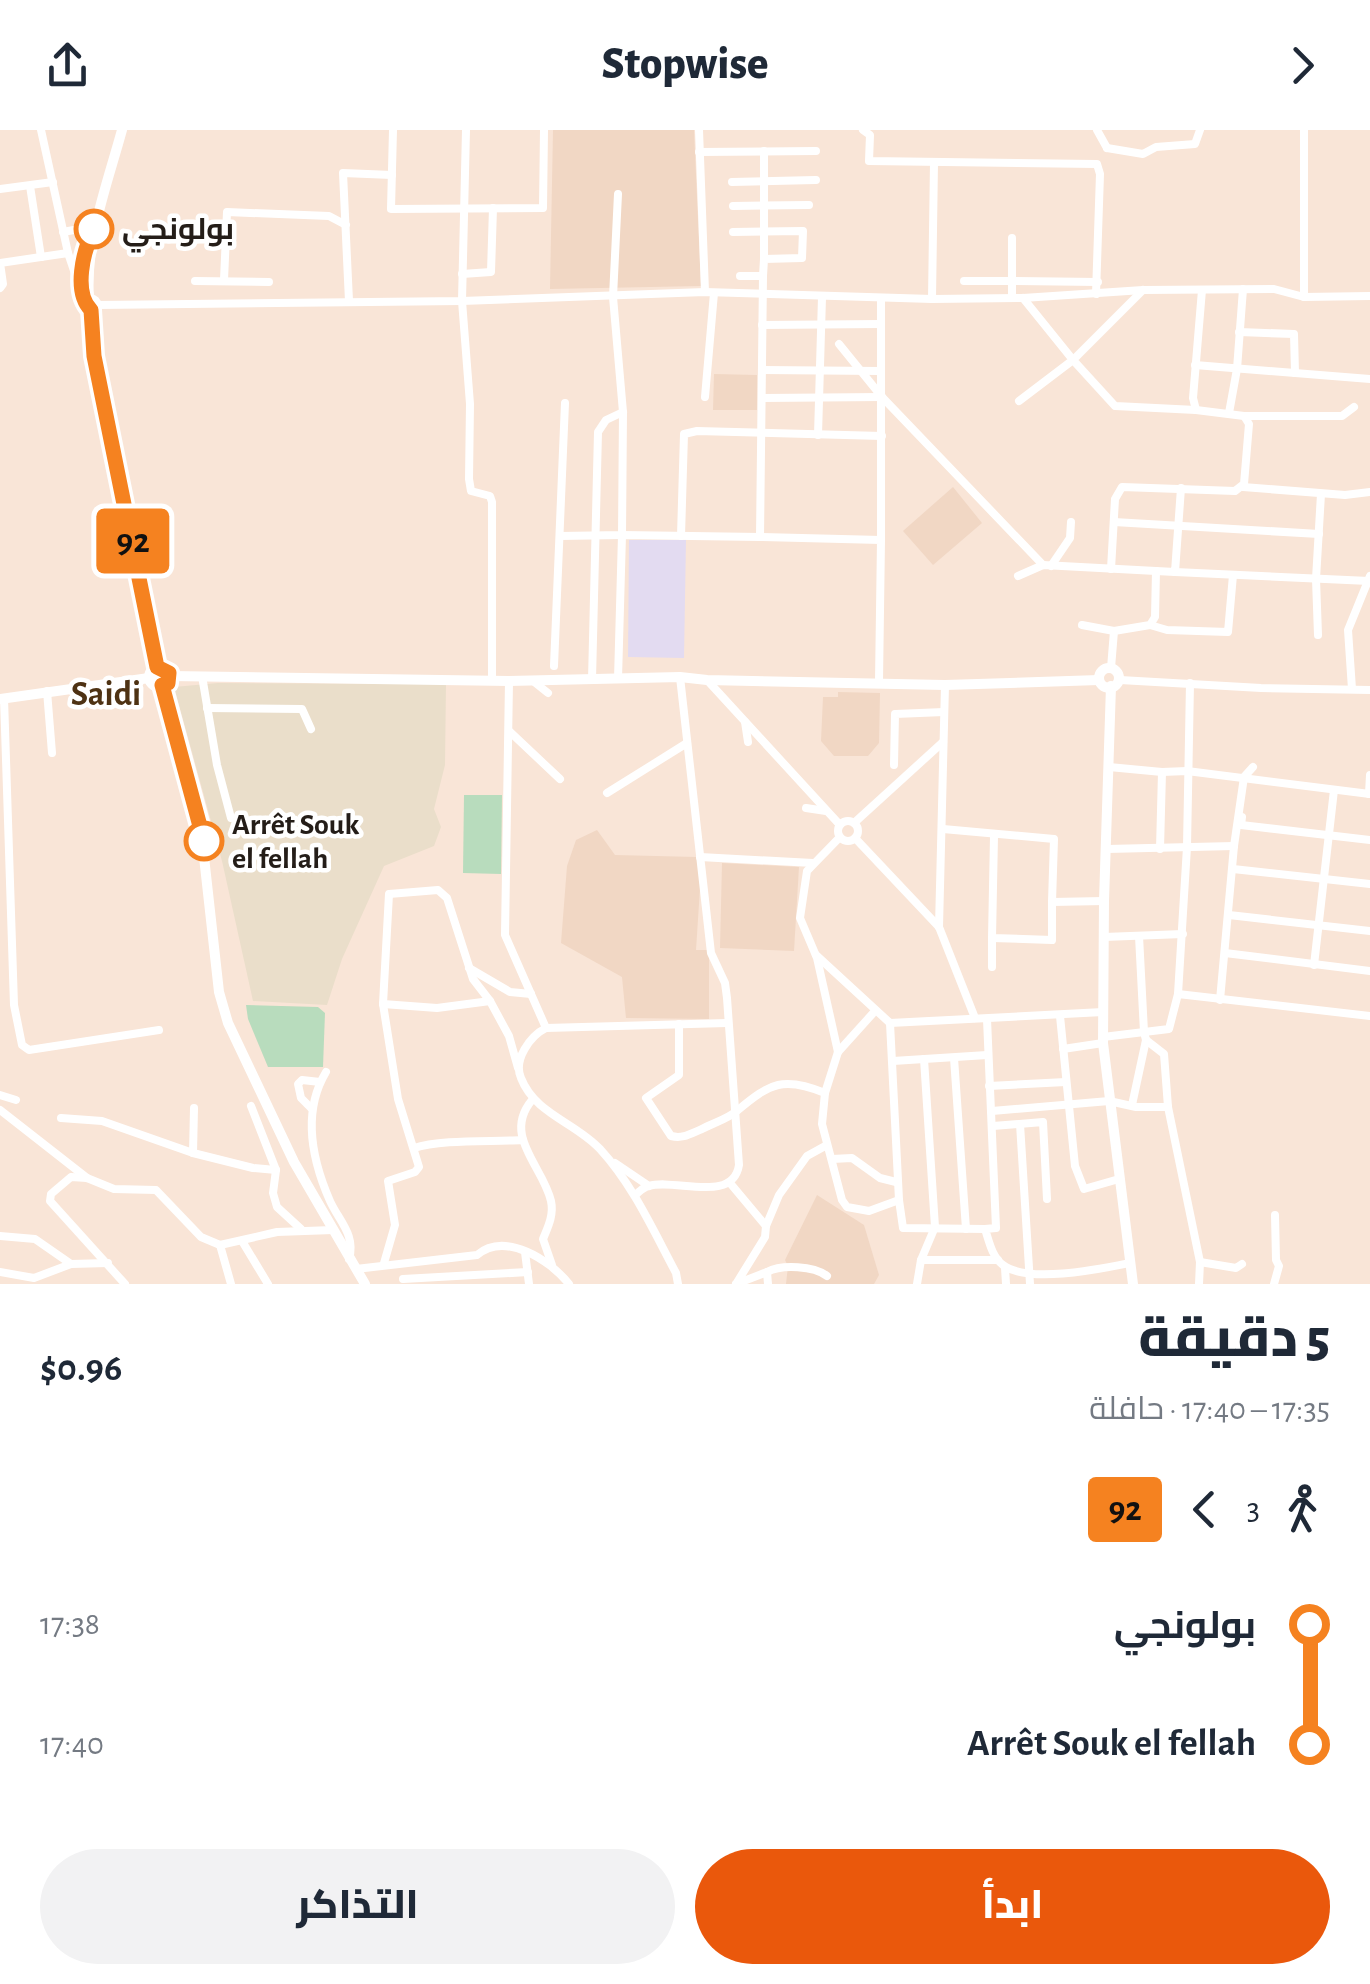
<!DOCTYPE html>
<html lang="ar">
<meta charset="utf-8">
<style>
:root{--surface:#fff;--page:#f2f2f3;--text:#1f2937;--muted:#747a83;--accent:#ea580c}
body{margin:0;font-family:"Alegreya Sans",Cairo,sans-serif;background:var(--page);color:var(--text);direction:rtl;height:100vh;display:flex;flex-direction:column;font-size:38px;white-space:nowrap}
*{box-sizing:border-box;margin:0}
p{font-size:32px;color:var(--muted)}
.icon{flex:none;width:55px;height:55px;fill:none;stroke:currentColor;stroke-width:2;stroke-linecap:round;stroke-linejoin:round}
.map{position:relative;height:1154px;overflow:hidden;direction:ltr}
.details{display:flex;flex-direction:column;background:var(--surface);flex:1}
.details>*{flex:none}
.badge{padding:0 20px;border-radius:8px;font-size:35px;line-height:65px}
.map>.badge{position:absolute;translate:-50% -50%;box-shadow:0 0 0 5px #fff}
.legs{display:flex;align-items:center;gap:15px;height:110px;padding:0 40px;font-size:32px}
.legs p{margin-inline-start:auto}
.overview{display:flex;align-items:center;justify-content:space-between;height:170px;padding:0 40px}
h1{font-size:55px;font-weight:800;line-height:75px}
.primary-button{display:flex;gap:20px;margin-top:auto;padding:20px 40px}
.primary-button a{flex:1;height:115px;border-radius:60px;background:var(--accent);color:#fff;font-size:40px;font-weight:800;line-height:115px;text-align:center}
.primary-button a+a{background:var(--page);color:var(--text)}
ul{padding:0 40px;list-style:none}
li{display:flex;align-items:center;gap:35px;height:120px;font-size:38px}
li i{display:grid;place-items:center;width:15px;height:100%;margin:0 12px;background:currentColor}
li i::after{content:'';width:25px;height:25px;margin:-12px;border:8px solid;border-radius:50%;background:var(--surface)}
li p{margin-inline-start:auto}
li:first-child i{background:linear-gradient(#0000 50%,currentColor 0)}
li:last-child i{background:linear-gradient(currentColor 50%,#0000 0)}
header{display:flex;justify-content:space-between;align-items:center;height:130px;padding:0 40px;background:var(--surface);font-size:45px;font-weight:800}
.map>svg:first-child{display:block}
</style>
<header><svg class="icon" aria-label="forward" viewBox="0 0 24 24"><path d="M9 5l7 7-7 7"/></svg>Stopwise<svg class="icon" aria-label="share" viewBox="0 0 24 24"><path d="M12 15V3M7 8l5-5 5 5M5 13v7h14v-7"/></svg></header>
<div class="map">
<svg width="1370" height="1154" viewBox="0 0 1370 1154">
<rect width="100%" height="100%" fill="#f9e5d7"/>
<path fill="#e3dbf1" d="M 629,410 L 686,410 L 684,528 L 628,527 Z"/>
<path fill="#eadeca" d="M 218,553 L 446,554 L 445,635 L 434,679 L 441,697 L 434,716 L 384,736 L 342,829 L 327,875 L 253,871 L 222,731 L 174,557 Z"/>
<g fill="#f1d7c4">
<path d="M 553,0 L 694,0 L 701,156 L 550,159 Z"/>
<path d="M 714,244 L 757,245 L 757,280 L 713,280 Z"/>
<path d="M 953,357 L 982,393 L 933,435 L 903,401 Z"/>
<path d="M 838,562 L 880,563 L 879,613 L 868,626 L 834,626 L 821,611 L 823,567 L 838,567 Z"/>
<path d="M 597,700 L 615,725 L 697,727 L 701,743 L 696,820 L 709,820 L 709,889 L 626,888 L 622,847 L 561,813 L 567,736 L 576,710 Z"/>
<path d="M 722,733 L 799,737 L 794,821 L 720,818 Z"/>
<path d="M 817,1065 L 864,1095 L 879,1145 L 874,1154 L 786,1154 L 788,1136 L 785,1130 Z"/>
</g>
<g fill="#b8dcbd">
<path d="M 464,665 L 502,665 L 501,744 L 463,743 Z"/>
<path d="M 246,875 L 318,877 L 325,883 L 323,937 L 268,937 L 248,889 Z"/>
</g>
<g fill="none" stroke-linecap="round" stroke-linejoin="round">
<g stroke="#fff" stroke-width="8">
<path d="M 41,0 L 68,123 L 86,176"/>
<path d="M 393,0 L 391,79 L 543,78 L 544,0"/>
<path d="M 466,0 L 462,171 L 470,274 L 469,349 L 471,361 L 490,366 L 492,372 L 492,551"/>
<path d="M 699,0 L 705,162"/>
<path d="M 863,0 L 870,5 L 869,31 L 1097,34 L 1100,44 L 1096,164"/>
<path d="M 1097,0 L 1107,18"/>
<path d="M 1107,18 L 1143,24 L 1156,17 L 1195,14 L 1200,0"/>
<path d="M 764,21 L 764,129"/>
<path d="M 699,22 L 816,21"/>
<path d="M 732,52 L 816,50"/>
<path d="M 30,56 L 41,127"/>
<path d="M 0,59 L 53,52"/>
<path d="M 733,76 L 809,75"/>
<path d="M 63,102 L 95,96"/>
<path d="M 733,102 L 803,101 L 802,128 L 764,129 L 763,146 L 740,146"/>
<path d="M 1012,108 L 1012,151 L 1098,152"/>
<path d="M 462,144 L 491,142 L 493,78"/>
<path d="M 224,150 L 227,82 L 329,86 L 346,95"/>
<path d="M 195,151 L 269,152"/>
<path d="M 964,151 L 1012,151 L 1012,168"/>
<path d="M 0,158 L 3,154 L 0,133 L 68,123"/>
<path d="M 1304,167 L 1304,0"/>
<path d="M 932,169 L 934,32"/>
<path d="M 349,171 L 343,43 L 392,45"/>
<path d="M 97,175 L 462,171 L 705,162 L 932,169 L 1023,168 L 1143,160 L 1274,159 L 1304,167 L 1370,166"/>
<path d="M 762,195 L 881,194"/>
<path d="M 1239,202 L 1294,204 L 1295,243"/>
<path d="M 839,214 L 882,267 L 1043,435"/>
<path d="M 1195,235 L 1370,249"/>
<path d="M 762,240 L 880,241"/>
<path d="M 705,267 L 714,163"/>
<path d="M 763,268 L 882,267"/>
<path d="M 1019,271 L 1073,230 L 1023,168"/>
<path d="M 1196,280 L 1193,268 L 1202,160"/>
<path d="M 1229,283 L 1237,239 L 1243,159"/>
<path d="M 1244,286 L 1342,286 L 1354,277"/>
<path d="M 818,305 L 822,167"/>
<path d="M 1243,357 L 1345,365 L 1370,362"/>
<path d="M 1114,392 L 1319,404"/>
<path d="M 560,406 L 622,405 L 623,282 L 613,167 L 618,64"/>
<path d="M 681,406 L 684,304 L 697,301 L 882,306"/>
<path d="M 760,407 L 881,410 L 879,551"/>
<path d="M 881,410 L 881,168"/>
<path d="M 1051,436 L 1070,408 L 1071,392"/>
<path d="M 1111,439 L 1115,369 L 1122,357 L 1235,361 L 1244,354 L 1249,294 L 1244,286 L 1196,280 L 1115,276 L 1073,230 L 1143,160"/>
<path d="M 1175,442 L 1369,451"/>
<path d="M 1018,446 L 1043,435 L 1156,441"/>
<path d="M 1082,495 L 1114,501"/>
<path d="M 1150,495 L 1167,500 L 1228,502 L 1233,445"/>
<path d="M 1318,505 L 1316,449 L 1321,364"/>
<path d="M 554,536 L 565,273"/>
<path d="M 1111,538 L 1114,501 L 1150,495 L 1155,487 L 1156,441 L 1175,442 L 1181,358"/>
<path d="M 202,546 L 217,635 L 231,688"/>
<path d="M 618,549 L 622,405 L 760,407 L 763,146"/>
<path d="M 592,550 L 598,302 L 606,290 L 623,282"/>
<path d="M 707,550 L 840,695"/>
<path d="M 1120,550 L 1261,558 L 1370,560"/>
<path d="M 509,551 L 505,805 L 546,898"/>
<path d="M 533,551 L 548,563"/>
<path d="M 1352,559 L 1348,500 L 1370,446"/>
<path d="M 47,561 L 52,623"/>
<path d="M 4,568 L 14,875 L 22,915 L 29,920 L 159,900"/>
<path d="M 207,578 L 302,579 L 311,599"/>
<path d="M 745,592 L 748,612"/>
<path d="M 509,601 L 560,649"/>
<path d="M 894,635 L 895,584 L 944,582"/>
<path d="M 1109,637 L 1162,642 L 1187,641 L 1370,664"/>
<path d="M 607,663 L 687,613"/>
<path d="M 1369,664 L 1370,645"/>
<path d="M 806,678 L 826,681"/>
<path d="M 1242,687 L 1241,695 L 1370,710"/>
<circle cx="848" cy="701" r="10"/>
<path d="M 854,693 L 943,612"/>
<path d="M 943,699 L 1054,709 L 1052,772 L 1104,771"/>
<path d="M 994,706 L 992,808 L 1052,810 L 1052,772"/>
<path d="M 855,708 L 939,797 L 975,888"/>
<path d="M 1107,719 L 1234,716"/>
<path d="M 1160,719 L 1162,642"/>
<path d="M 700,727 L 813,733"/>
<path d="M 1233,739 L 1370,754"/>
<path d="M 1229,785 L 1370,801"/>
<path d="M 939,797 L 945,555"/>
<path d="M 1139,806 L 1144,902 L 1146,910 L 1164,924 L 1168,977 L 1200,1132 L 1199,1154"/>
<path d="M 1104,807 L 1183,804"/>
<path d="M 1225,823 L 1370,841"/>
<path d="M 816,825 L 890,893 L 1103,882"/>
<path d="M 1314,835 L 1334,660"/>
<path d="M 992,837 L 992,808"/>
<path d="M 469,838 L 510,862 L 531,864"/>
<path d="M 1178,864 L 1187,717 L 1190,553"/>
<path d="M 1220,870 L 1234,716 L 1244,647 L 1253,637"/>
<path d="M 383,874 L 437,878 L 490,871"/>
<path d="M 1060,886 L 1075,1036 L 1084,1059 L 1119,1049"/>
<path d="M 987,889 L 996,1098 L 985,1099 C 989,1111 992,1127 1003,1135 C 1028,1154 1100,1139 1130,1133"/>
<path d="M 890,893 L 899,1070"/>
<path d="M 679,894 L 679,945 L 646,968 L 671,1006 C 683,1009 690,1004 702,999 C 713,993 728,989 738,980 C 770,953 784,946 825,963 L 822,994 L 842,1070 L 847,1077 L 869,1081 L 899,1070 L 903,1098 L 985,1099"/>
<path d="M 1103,907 L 1169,899 L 1178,864 L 1370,886"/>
<path d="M 1063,919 L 1103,913"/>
<path d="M 838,922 L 875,881"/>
<path d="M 954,928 L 966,1099"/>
<path d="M 893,931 L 987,925"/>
<path d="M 326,942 C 302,982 312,1030 330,1071 C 339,1091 356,1105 349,1129"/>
<path d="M 989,956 L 1066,952"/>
<path d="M 825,963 L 838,922 L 817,828 L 800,788 L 807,741 L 840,707"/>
<path d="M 0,965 L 16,970"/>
<path d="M 532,970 C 502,1006 543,1036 551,1071 C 554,1085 548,1097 543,1109 L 552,1135"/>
<path d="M 1132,975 L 1146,910"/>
<path d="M 251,976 L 276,1040 L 273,1063 L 277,1077 L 301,1099"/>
<path d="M 312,979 L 301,968 L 298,954 L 302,950 L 320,952"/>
<path d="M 0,980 L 87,1048"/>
<path d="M 992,981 L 1109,971 L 1136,977 L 1168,977"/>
<path d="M 61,988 L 102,991 L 193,1023 L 253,1038 L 276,1040"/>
<path d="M 1020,994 L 1030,1154"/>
<path d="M 993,996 L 1043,992 L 1047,1069"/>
<path d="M 414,1018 C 441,1009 491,1012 523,1010"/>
<path d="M 193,1023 L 194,978"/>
<path d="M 832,1029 L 852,1028 L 880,1048 L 896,1052"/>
<path d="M 615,1033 L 649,1056"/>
<path d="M 730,1053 L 766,1096 L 765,1107 L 736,1154"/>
<path d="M 635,1065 C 639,1062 643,1057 649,1056 C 675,1048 733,1074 739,1035 L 727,868 L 725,853 L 711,823 L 680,547"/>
<path d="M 766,1096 L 779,1065 L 807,1026 L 827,1015"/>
<path d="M 0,1106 L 35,1109 L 71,1134 L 34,1148 L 0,1142"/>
<path d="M 242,1111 L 268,1154"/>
<path d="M 525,1122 L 529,1154"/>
<path d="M 921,1130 L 935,1097 L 924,929"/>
<path d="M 1200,1132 L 1236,1138 L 1242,1134"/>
<path d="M 384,1133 L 395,1095 L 388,1051 L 415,1042 L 419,1037 L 398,969 L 383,874 L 389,764 L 438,760 L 447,768 L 473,849 L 490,871 L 509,906 L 518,938"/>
<path d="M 71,1134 L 108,1133"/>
<path d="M 1005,1138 L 1006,1154"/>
<path d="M 356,1139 L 477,1125 C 505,1101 550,1130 569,1154"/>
<path d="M 767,1142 C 782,1134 814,1136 827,1146"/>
<path d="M 403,1149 L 528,1142"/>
<path d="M 125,1154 L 50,1071 L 51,1064 L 71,1047 L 87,1048 L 114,1059 L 156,1060 L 201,1107 L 220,1115"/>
<path d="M 231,1154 L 220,1115 L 277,1102 L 333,1100"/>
<path d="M 678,1154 L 676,1143 C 653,1100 633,1055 600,1019 C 575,992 535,984 521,948 C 513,930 530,906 546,898 L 727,893"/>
<path d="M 736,1154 L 767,1142 L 768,1154"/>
<path d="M 917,1154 L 921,1130 L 998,1130"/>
<path d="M 1274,1154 L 1279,1136 L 1276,1130 L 1275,1085"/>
</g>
<g stroke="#fff" stroke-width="10">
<path d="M 89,169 C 85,111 107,55 122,0"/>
<circle cx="91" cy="175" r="5.5"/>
<path d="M 91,180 L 94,226 L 157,537"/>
<circle cx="159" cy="547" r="10"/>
<circle cx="1109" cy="548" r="10"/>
<path d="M 170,546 L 509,551 L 680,547 L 707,550 L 945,555 L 1099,550"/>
<path d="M 162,555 L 200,691 L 219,862 L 228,893 L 294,1032 L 365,1154"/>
<path d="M 1111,556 L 1104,771 L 1103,913 L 1133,1154"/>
<path d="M 0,569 L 149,548"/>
</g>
</g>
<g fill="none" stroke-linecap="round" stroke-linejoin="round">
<defs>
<path id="line-1" d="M 94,99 C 83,121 73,162 91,180 L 94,226 L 157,537 L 169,543 L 168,553 L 162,555 L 204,711"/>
</defs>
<use href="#line-1" stroke="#fff" stroke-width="22"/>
<use href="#line-1" stroke="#f58220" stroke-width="15"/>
</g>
<g fill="#fff" stroke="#f58220" stroke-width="5">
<circle cx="94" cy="99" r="18"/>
<circle cx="204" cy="711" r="18"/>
</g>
<g text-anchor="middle" stroke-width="9" stroke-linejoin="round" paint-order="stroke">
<g font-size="30" font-weight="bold" fill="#241d18" stroke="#fff" text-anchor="start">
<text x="122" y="109">بولونجي</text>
<text x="232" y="704">Arrêt Souk<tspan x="232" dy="34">el fellah</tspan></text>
</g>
<g font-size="35" font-weight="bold" fill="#4e3213" stroke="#fff">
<text x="106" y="575">Saidi</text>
</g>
</g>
</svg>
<b class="badge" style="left:133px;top:411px;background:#f58220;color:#111">92</b>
</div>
<section class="details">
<div class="overview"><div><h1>5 دقيقة</h1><p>17:35 – 17:40 · حافلة</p></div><b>$0.96</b></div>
<div class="legs"><svg class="icon" aria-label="walk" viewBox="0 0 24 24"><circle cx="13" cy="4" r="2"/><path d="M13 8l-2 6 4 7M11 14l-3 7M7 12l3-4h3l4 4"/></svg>3<svg class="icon" aria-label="back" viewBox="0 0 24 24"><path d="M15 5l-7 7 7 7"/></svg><b class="badge" style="background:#f58220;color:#111">92</b></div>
<ul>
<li><i style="color:#f58220"></i><b>بولونجي</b><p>17:38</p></li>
<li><i style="color:#f58220"></i><b>Arrêt Souk el fellah</b><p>17:40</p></li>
</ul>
<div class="primary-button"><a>ابدأ</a><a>التذاكر</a></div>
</section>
